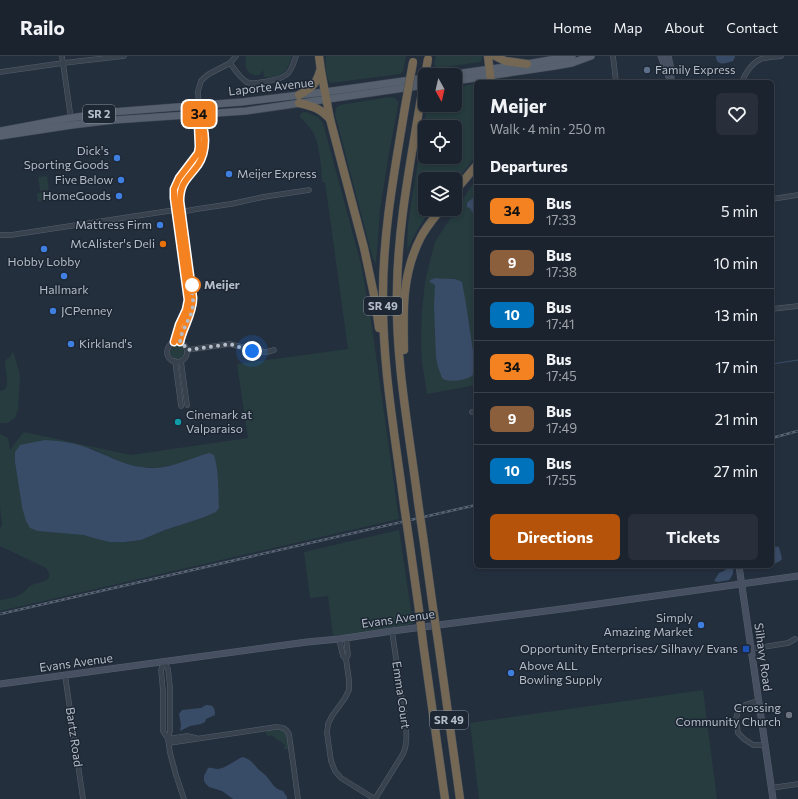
<!DOCTYPE html>
<meta charset="utf-8">
<style>
:root{--surface:#1b232e;--page:#282f3a;--text:#f1f3f6;--muted:#a0a4aa;--line:#39404a;--accent:#b45309}
body{margin:0;font-family:Commissioner,sans-serif;background:var(--page);color:var(--text);height:100vh;display:flex;flex-direction:column;font-size:15px;white-space:nowrap}
*{box-sizing:border-box;margin:0}
p{font-size:13px;color:var(--muted)}
.icon{flex:none;width:22px;height:22px;fill:none;stroke:currentColor;stroke-width:2;stroke-linecap:round;stroke-linejoin:round}
.map{position:relative;flex:1;overflow:hidden}
.side{position:absolute;left:474px;top:24px;width:300px;height:488px;display:flex;flex-direction:column;background:var(--surface);border-radius:6px;box-shadow:0 2px 6px #0003,0 0 0 1px var(--line)}
.side>*{flex:none}
.badge{padding:0 8px;border-radius:6px;font-size:14px;line-height:26px}
.needle{width:26px;rotate:172deg}
.fabs{position:absolute;left:418px;top:12px;display:grid;gap:8px}
.fabs a{display:grid;place-items:center;width:44px;height:44px;border-radius:6px;background:var(--surface);box-shadow:0 2px 6px #0003,0 0 0 1px var(--line);font-size:20px}
.you{position:absolute;width:20px;height:20px;margin:-10px;border:3px solid #fff;border-radius:50%;background:#1a73e8;box-shadow:0 0 0 6px #1a73e833}
.map>.badge{position:absolute;translate:-50% -50%;box-shadow:0 0 0 2px #fff}
h2{padding:0 16px;font-size:15px;line-height:36px}
.round{display:grid;place-items:center;flex:none;width:42px;height:42px;border-radius:6px;background:var(--page)}
.headline{display:flex;align-items:center;justify-content:space-between;height:68px;padding:0 16px}
h1{font-size:19px;font-weight:700;line-height:30px}
.cta{display:flex;gap:8px;margin-top:auto;padding:8px 16px}
.cta a{flex:1;height:46px;border-radius:6px;background:var(--accent);color:#fff;font-size:16px;font-weight:700;line-height:46px;text-align:center}
.cta a+a{background:var(--page);color:var(--text)}
ul{padding:0;list-style:none}
li{display:flex;align-items:center;gap:12px;height:52px;padding:0 16px;border-top:1px solid var(--line)}
li div{flex:1}
li b{display:block;font-size:15px}
li em{font-style:normal}
li .badge{min-width:44px;font-weight:700;text-align:center}
header{display:flex;align-items:center;gap:24px;box-sizing:border-box;height:56px;padding:0 20px;background:var(--surface);border-bottom:1px solid var(--line)}
header strong{font-size:19px}
nav{display:flex;gap:22px;margin-inline-start:auto;font-size:14px}
.map>svg:first-child{display:block}
</style>
<header>
<strong>Railo</strong>
<nav><a>Home</a><a>Map</a><a>About</a><a>Contact</a></nav>
</header>
<div class="map">
<svg width="798" height="743" viewBox="0 0 798 743">
<rect width="100%" height="100%" fill="#242f3e"/>
<g fill="#263c3f" fill-rule="evenodd">
<path d="M 246,0 L 292,0 C 289,14 280,24 264,21 L 263,14 L 260,19 C 255,20 247,18 246,11 C 245,8 246,3 246,0 Z"/>
<path d="M 326,0 L 406,0 L 403,15 L 400,18 L 331,27 C 324,21 326,9 326,0 Z"/>
<path d="M 436,0 L 482,0 C 482,3 482,4 480,6 L 438,12 L 436,11 L 434,9 Z"/>
<path d="M 476,28 L 476,100 L 455,126 L 455,123 L 425,123 L 425,153 L 432,153 L 420,169 L 407,194 L 408,168 L 427,49 L 455,49 L 455,31 ZM 425,71 L 455,71 L 455,101 L 425,101 Z"/>
<path d="M 389,41 L 395,42 L 398,46 L 398,50 L 389,97 L 380,154 L 376,208 L 373,203 L 365,173 L 335,58 L 336,52 L 340,49 Z"/>
<path d="M 306,56 L 318,61 L 323,67 L 361,208 L 371,264 L 399,463 L 0,555 L 0,544 C 7,543 15,542 21,538 C 25,536 27,532 30,530 C 38,525 57,526 46,512 L 0,490 L 0,472 L 2,469 L 0,451 L 0,378 L 8,382 L 10,394 L 19,382 L 24,376 L 131,399 L 248,382 L 237,308 L 348,293 L 325,126 L 322,126 C 322,114 319,86 313,76 C 309,70 304,65 300,61 L 301,57 ZM 66,386 L 93,393 L 121,406 L 138,411 L 157,412 L 171,409 L 216,405 L 219,452 L 202,462 L 165,474 L 141,484 L 125,486 L 93,482 L 22,451 L 15,406 L 15,396 Z"/>
<path d="M 47,120 L 49,134 L 40,135 L 38,121 Z"/>
<path d="M 476,123 L 476,231 L 475,240 L 476,240 L 476,329 L 427,338 L 422,306 L 421,283 L 422,255 L 425,226 L 430,205 L 435,186 Z"/>
<path d="M 49,136 L 50,144 L 38,146 L 37,137 Z"/>
<circle cx="177" cy="296" r="7"/>
<path d="M 13,295 L 20,319 L 18,354 L 15,362 L 7,367 L 0,367 L 0,335 C 2,335 4,334 6,332 C 9,327 5,312 5,305 L 7,303 L 10,301 Z"/>
<path d="M 399,474 L 413,568 L 333,580 L 328,540 L 310,542 L 304,496 Z"/>
<path d="M 703,634 L 717,743 L 479,743 L 470,667 Z"/>
<path d="M 279,673 C 288,676 290,685 288,693 L 284,693 L 284,692 L 285,689 L 271,679 L 269,681 L 266,678 L 266,676 L 268,674 Z"/>
</g>
<g fill="#394c67">
<path d="M 716,0 L 735,0 L 735,1 L 733,5 C 726,7 716,11 716,0 Z"/>
<path d="M 476,139 L 476,163 L 470,152 L 467,151 L 467,147 Z"/>
<path d="M 436,222 C 445,224 455,221 462,226 L 466,248 L 473,295 L 475,314 L 472,320 C 465,324 453,326 445,324 L 442,322 L 438,311 L 436,301 L 434,251 L 435,229 L 430,226 L 430,224 Z"/>
<path d="M 45,384 C 62,385 77,387 93,394 C 116,403 129,412 155,412 C 173,411 192,402 209,397 L 214,399 C 219,414 218,435 219,452 L 216,456 L 202,462 L 165,474 L 141,484 L 125,486 L 110,486 L 93,482 L 84,479 L 38,475 L 30,472 L 26,465 L 22,451 L 15,406 L 15,396 L 20,389 Z"/>
<path d="M 772,490 L 779,491 L 782,503 L 780,505 L 772,509 Z"/>
<path d="M 727,510 L 733,510 C 734,516 733,519 729,524 L 718,526 L 714,525 L 719,517 L 724,515 L 728,511 Z"/>
<path d="M 206,649 C 214,649 215,652 215,659 L 206,663 L 205,666 L 201,668 L 190,670 L 180,675 L 181,669 L 179,658 L 182,654 L 201,652 Z"/>
<path d="M 243,701 C 250,703 254,708 258,713 C 261,716 265,718 267,721 C 273,728 274,733 283,735 L 287,741 L 287,743 L 233,743 L 222,735 L 209,731 L 206,728 L 204,725 L 204,720 L 208,712 C 212,711 214,713 218,713 C 223,713 235,705 240,702 Z"/>
</g>
<g fill="none" stroke-linecap="round" stroke-linejoin="round">
<path stroke="#394c67" stroke-width="1" d="M 772,308 L 798,304"/>
<defs>
<g id="street">
<path d="M 62,0 L 71,63"/>
<path d="M 613,0 L 616,26"/>
<path d="M 230,7 C 235,14 240,22 247,26 C 253,29 280,24 286,19 C 292,15 294,6 296,0"/>
<path d="M 0,16 L 63,7 L 124,0"/>
<path d="M 742,26 C 745,17 752,7 761,3 C 767,1 775,1 781,0"/>
<path d="M 772,143 L 798,139"/>
<path d="M 0,179 L 11,179 L 175,154 L 181,154 L 186,155 L 197,153 L 231,148 L 263,141 L 309,134"/>
<path d="M 772,253 L 798,250"/>
<path d="M 174,286 L 179,269 L 186,254 L 188,244 L 174,142 L 174,133 L 176,127 L 179,121 L 197,97 L 199,91 L 198,67 L 199,57 L 198,35 L 201,25 L 205,21 L 209,18 L 230,7 L 236,0"/>
<path d="M 180,286 C 184,271 193,258 193,242 L 180,145 C 180,126 188,123 198,109 C 208,94 206,74 199,57"/>
<circle cx="177" cy="296" r="10"/>
<path d="M 187,294 L 230,288 L 257,295 L 267,296 L 274,294"/>
<path d="M 175,305 L 181,350"/>
<path d="M 181,305 L 187,349"/>
<path d="M 472,356 L 476,355"/>
<path d="M 346,582 L 348,599 L 346,603 L 349,624 L 349,634 L 345,642 L 332,660 L 328,668 L 327,677 L 331,705 L 335,715 L 341,722 L 375,743 L 403,698 C 407,690 407,681 406,671 L 392,575"/>
<path d="M 339,583 L 343,600 L 346,603"/>
<path d="M 751,593 L 788,587 L 795,583"/>
<path d="M 164,606 L 168,613 L 170,631 L 170,675 L 168,683 L 170,697 L 176,719 L 184,743"/>
<path d="M 164,606 L 161,614 L 163,635 L 163,675 L 168,683"/>
<path d="M 65,619 L 83,743"/>
<path d="M 758,645 L 745,649 L 738,655 L 736,663 L 738,677 L 744,683 L 753,689 L 764,689"/>
<path d="M 168,683 L 187,680 L 196,682"/>
<path d="M 169,687 L 276,671 C 282,671 286,672 289,678 L 298,743"/>
<path d="M 771,732 L 798,728"/>
</g>
<g id="secondary">
<path d="M 661,0 L 671,26"/>
<path d="M 668,0 L 670,9 L 671,22"/>
<path d="M 739,510 L 773,743"/>
<path d="M 0,628 L 307,586 L 339,583 L 392,575 L 569,552 L 798,520"/>
</g>
<g id="primary">
<path d="M 448,19 L 527,8 L 572,0"/>
<path d="M 455,25 L 555,10 L 572,7 L 591,0"/>
<path d="M 0,75 L 70,62 L 112,56 L 242,46 L 325,36 L 425,22"/>
<path d="M 0,80 L 72,69 L 114,64 L 246,55 L 425,29"/>
</g>
<g id="highway">
<path d="M 319,0 L 321,15 L 330,63 L 364,192 L 374,239 L 379,272"/>
<path d="M 488,0 L 491,26"/>
<path d="M 495,0 L 505,5 L 527,8"/>
<path d="M 299,39 C 311,32 316,29 320,15"/>
<path d="M 299,47 C 312,50 320,52 330,63"/>
<path d="M 455,135 L 476,110"/>
<path d="M 404,294 C 403,254 402,217 421,181 C 426,171 434,162 441,153"/>
<path d="M 418,446 C 409,375 395,304 397,232 C 398,170 410,109 420,48"/>
<path d="M 404,449 C 395,379 382,309 383,238 C 383,174 395,113 405,51"/>
<path d="M 423,480 L 433,552"/>
<path d="M 409,483 L 419,554"/>
<path d="M 438,585 L 460,743"/>
<path d="M 423,587 L 445,743"/>
</g>
</defs>
<use href="#street" stroke="#565f6c" stroke-width="5.5"/>
<use href="#secondary" stroke="#565f6c" stroke-width="7"/>
<use href="#primary" stroke="#414a57" stroke-width="8"/>
<use href="#highway" stroke="#434c59" stroke-width="9"/>
<use href="#street" stroke="#38414e" stroke-width="4.5"/>
<use href="#secondary" stroke="#465061" stroke-width="6"/>
<use href="#primary" stroke="#56606e" stroke-width="7"/>
<use href="#highway" stroke="#746855" stroke-width="8"/>
<defs>
<g id="rail">
<path d="M 772,382 L 798,375"/>
<path d="M 0,558 L 476,449"/>
</g>
</defs>
<use href="#rail" stroke="#5a6575" stroke-width="2.5"/>
<use href="#rail" stroke="#1d2633" stroke-width="1" stroke-dasharray="3" stroke-linecap="butt"/>
<defs>
<g id="highway-bridge">
<path d="M 420,48 L 428,3"/>
<path d="M 405,51 L 413,6"/>
<path d="M 418,446 L 423,480"/>
<path d="M 404,449 L 409,483"/>
<path d="M 433,552 L 438,585"/>
<path d="M 419,554 L 423,587"/>
</g>
</defs>
<use href="#highway-bridge" stroke="#434c59" stroke-width="9" stroke-linecap="butt"/>
<use href="#highway-bridge" stroke="#746855" stroke-width="8"/>
</g>
<g fill="none" stroke-linecap="round" stroke-linejoin="round">
<defs>
<path id="line" d="M 174,286 L 179,269 L 186,254 L 188,244 L 174,142 L 174,133 L 179,122 L 198,97 L 199,91 L 198,67 L 199,58 C 206,74 208,94 198,109 C 188,123 180,126 180,145 L 193,242 C 193,258 183,271 180,286"/>
</defs>
<use href="#line" stroke="#fff" stroke-width="9"/>
<use href="#line" stroke="#f58220" stroke-width="6"/>
<path stroke="#b4bcc9" stroke-width="4" stroke-dasharray="0 7.2" d="M 192,229 L 191,226 L 193,242 L 193,249 L 192,256 L 182,277 L 180,286 L 184,289 L 187,294 L 230,288 L 252,295"/>
</g>
<circle fill="#5c6f8a" stroke="#1d2633" stroke-width="1.5" cx="647" cy="14" r="4"/>
<g fill="#3f7fe0" stroke="#1d2633" stroke-width="1.5">
<circle cx="117" cy="102" r="4"/>
<circle cx="229" cy="118" r="4"/>
<circle cx="121" cy="124" r="4"/>
<circle cx="119" cy="140" r="4"/>
<circle cx="160" cy="169" r="4"/>
<circle cx="44" cy="193" r="4"/>
<circle cx="64" cy="220" r="4"/>
<circle cx="53" cy="255" r="4"/>
<circle cx="71" cy="288" r="4"/>
<circle cx="701" cy="569" r="4"/>
<circle cx="511" cy="617" r="4"/>
</g>
<circle fill="#e8710a" stroke="#1d2633" stroke-width="1.5" cx="163" cy="188" r="4"/>
<circle fill="#fff" stroke="#f58220" stroke-width="2" cx="192" cy="229" r="8"/>
<circle fill="#0f9aa8" stroke="#1d2633" stroke-width="1.5" cx="178" cy="366" r="4"/>
<rect fill="#1a4fb4" stroke="#1d2633" stroke-width="1.5" x="742" y="589" width="8" height="8" rx="2"/>
<circle fill="#6b7280" stroke="#1d2633" stroke-width="1.5" cx="789" cy="659" r="4"/>
<g text-anchor="middle" stroke-width="3" stroke-linejoin="round" paint-order="stroke">
<g fill="#1d2633" stroke="#878f9c" stroke-width="1">
<rect x="83" y="49" width="32" height="18" rx="3"/>
<rect x="364" y="241" width="38" height="18" rx="3"/>
<rect x="430" y="655" width="38" height="18" rx="3"/>
</g>
<g font-size="11" font-weight="bold" fill="#b4bcc9">
<text x="99" y="62">SR 2</text>
<text x="383" y="254">SR 49</text>
<text x="449" y="668">SR 49</text>
</g>
<g font-size="12" fill="#b4bcc9" stroke="#1d2633" text-anchor="end">
<text x="655" y="18" text-anchor="start">Family Express</text>
<text x="109" y="99">Dick's<tspan x="109" dy="14">Sporting Goods</tspan></text>
<text x="237" y="122" text-anchor="start">Meijer Express</text>
<text x="113" y="128">Five Below</text>
<text x="111" y="144">HomeGoods</text>
<text x="152" y="173">Mattress Firm</text>
<text x="155" y="192">McAlister's Deli</text>
<text x="44" y="210" text-anchor="middle">Hobby Lobby</text>
<text x="64" y="238" text-anchor="middle">Hallmark</text>
<text x="61" y="259" text-anchor="start">JCPenney</text>
<text x="79" y="292" text-anchor="start">Kirkland's</text>
<text x="186" y="363" text-anchor="start">Cinemark at<tspan x="186" dy="14">Valparaiso</tspan></text>
<text x="693" y="566">Simply<tspan x="693" dy="14">Amazing Market</tspan></text>
<text x="738" y="597">Opportunity Enterprises/ Silhavy/ Evans</text>
<text x="519" y="614" text-anchor="start">Above ALL<tspan x="519" dy="14">Bowling Supply</tspan></text>
<text x="781" y="656">Crossing<tspan x="781" dy="14">Community Church</tspan></text>
</g>
<g font-size="12" fill="#b4bcc9" stroke="#1d2633">
<text transform="translate(271 31) rotate(-6)" y="4">Laporte Avenue</text>
<text transform="translate(398 563) rotate(-8)" y="4">Evans Avenue</text>
<text transform="translate(763 601) rotate(82)" y="4">Silhavy Road</text>
<text transform="translate(76 607) rotate(-8)" y="4">Evans Avenue</text>
<text transform="translate(401 639) rotate(82)" y="4">Emma Court</text>
<text transform="translate(74 681) rotate(82)" y="4">Bartz Road</text>
</g>
<g font-size="12" font-weight="bold" fill="#b4bcc9" stroke="#1d2633" text-anchor="start">
<text x="204" y="233">Meijer</text>
</g>
</g>
</svg>
<div class="fabs">
<a><svg class="needle" viewBox="-14 -14 28 28"><path d="M0-13l5 13h-10z" fill="#e53935"/><path d="M0 13l5-13h-10z" fill="#a0a4aa"/></svg></a>
<a><svg class="icon" aria-label="locate" viewBox="0 0 24 24"><circle cx="12" cy="12" r="6"/><path d="M12 2v4M12 18v4M2 12h4M18 12h4"/></svg></a>
<a><svg class="icon" aria-label="layers" viewBox="0 0 24 24"><path d="M12 4l9 5-9 5-9-5zM3 14l9 5 9-5"/></svg></a>
</div>
<div class="you" style="left:252px;top:295px"></div>
<b class="badge" style="left:199px;top:58px;background:#f58220;color:#111">34</b>
<section class="side">
<div class="headline"><div><h1>Meijer</h1><p>Walk · 4 min · 250 m</p></div><a class="round"><svg class="icon" aria-label="heart" viewBox="0 0 24 24"><path d="M12 20l-8-8c-3-5 5-10 8-4 3-6 11-1 8 4z"/></svg></a></div>
<h2>Departures</h2>
<ul>
<li><span class="badge" style="background:#f58220;color:#111">34</span><div><b>Bus</b><p>17:33</p></div><em>5 min</em></li>
<li><span class="badge" style="background:#8b5e3c;color:#fff">9</span><div><b>Bus</b><p>17:38</p></div><em>10 min</em></li>
<li><span class="badge" style="background:#0072bc;color:#fff">10</span><div><b>Bus</b><p>17:41</p></div><em>13 min</em></li>
<li><span class="badge" style="background:#f58220;color:#111">34</span><div><b>Bus</b><p>17:45</p></div><em>17 min</em></li>
<li><span class="badge" style="background:#8b5e3c;color:#fff">9</span><div><b>Bus</b><p>17:49</p></div><em>21 min</em></li>
<li><span class="badge" style="background:#0072bc;color:#fff">10</span><div><b>Bus</b><p>17:55</p></div><em>27 min</em></li>
</ul>
<div class="cta"><a>Directions</a><a>Tickets</a></div>
</section>
</div>
